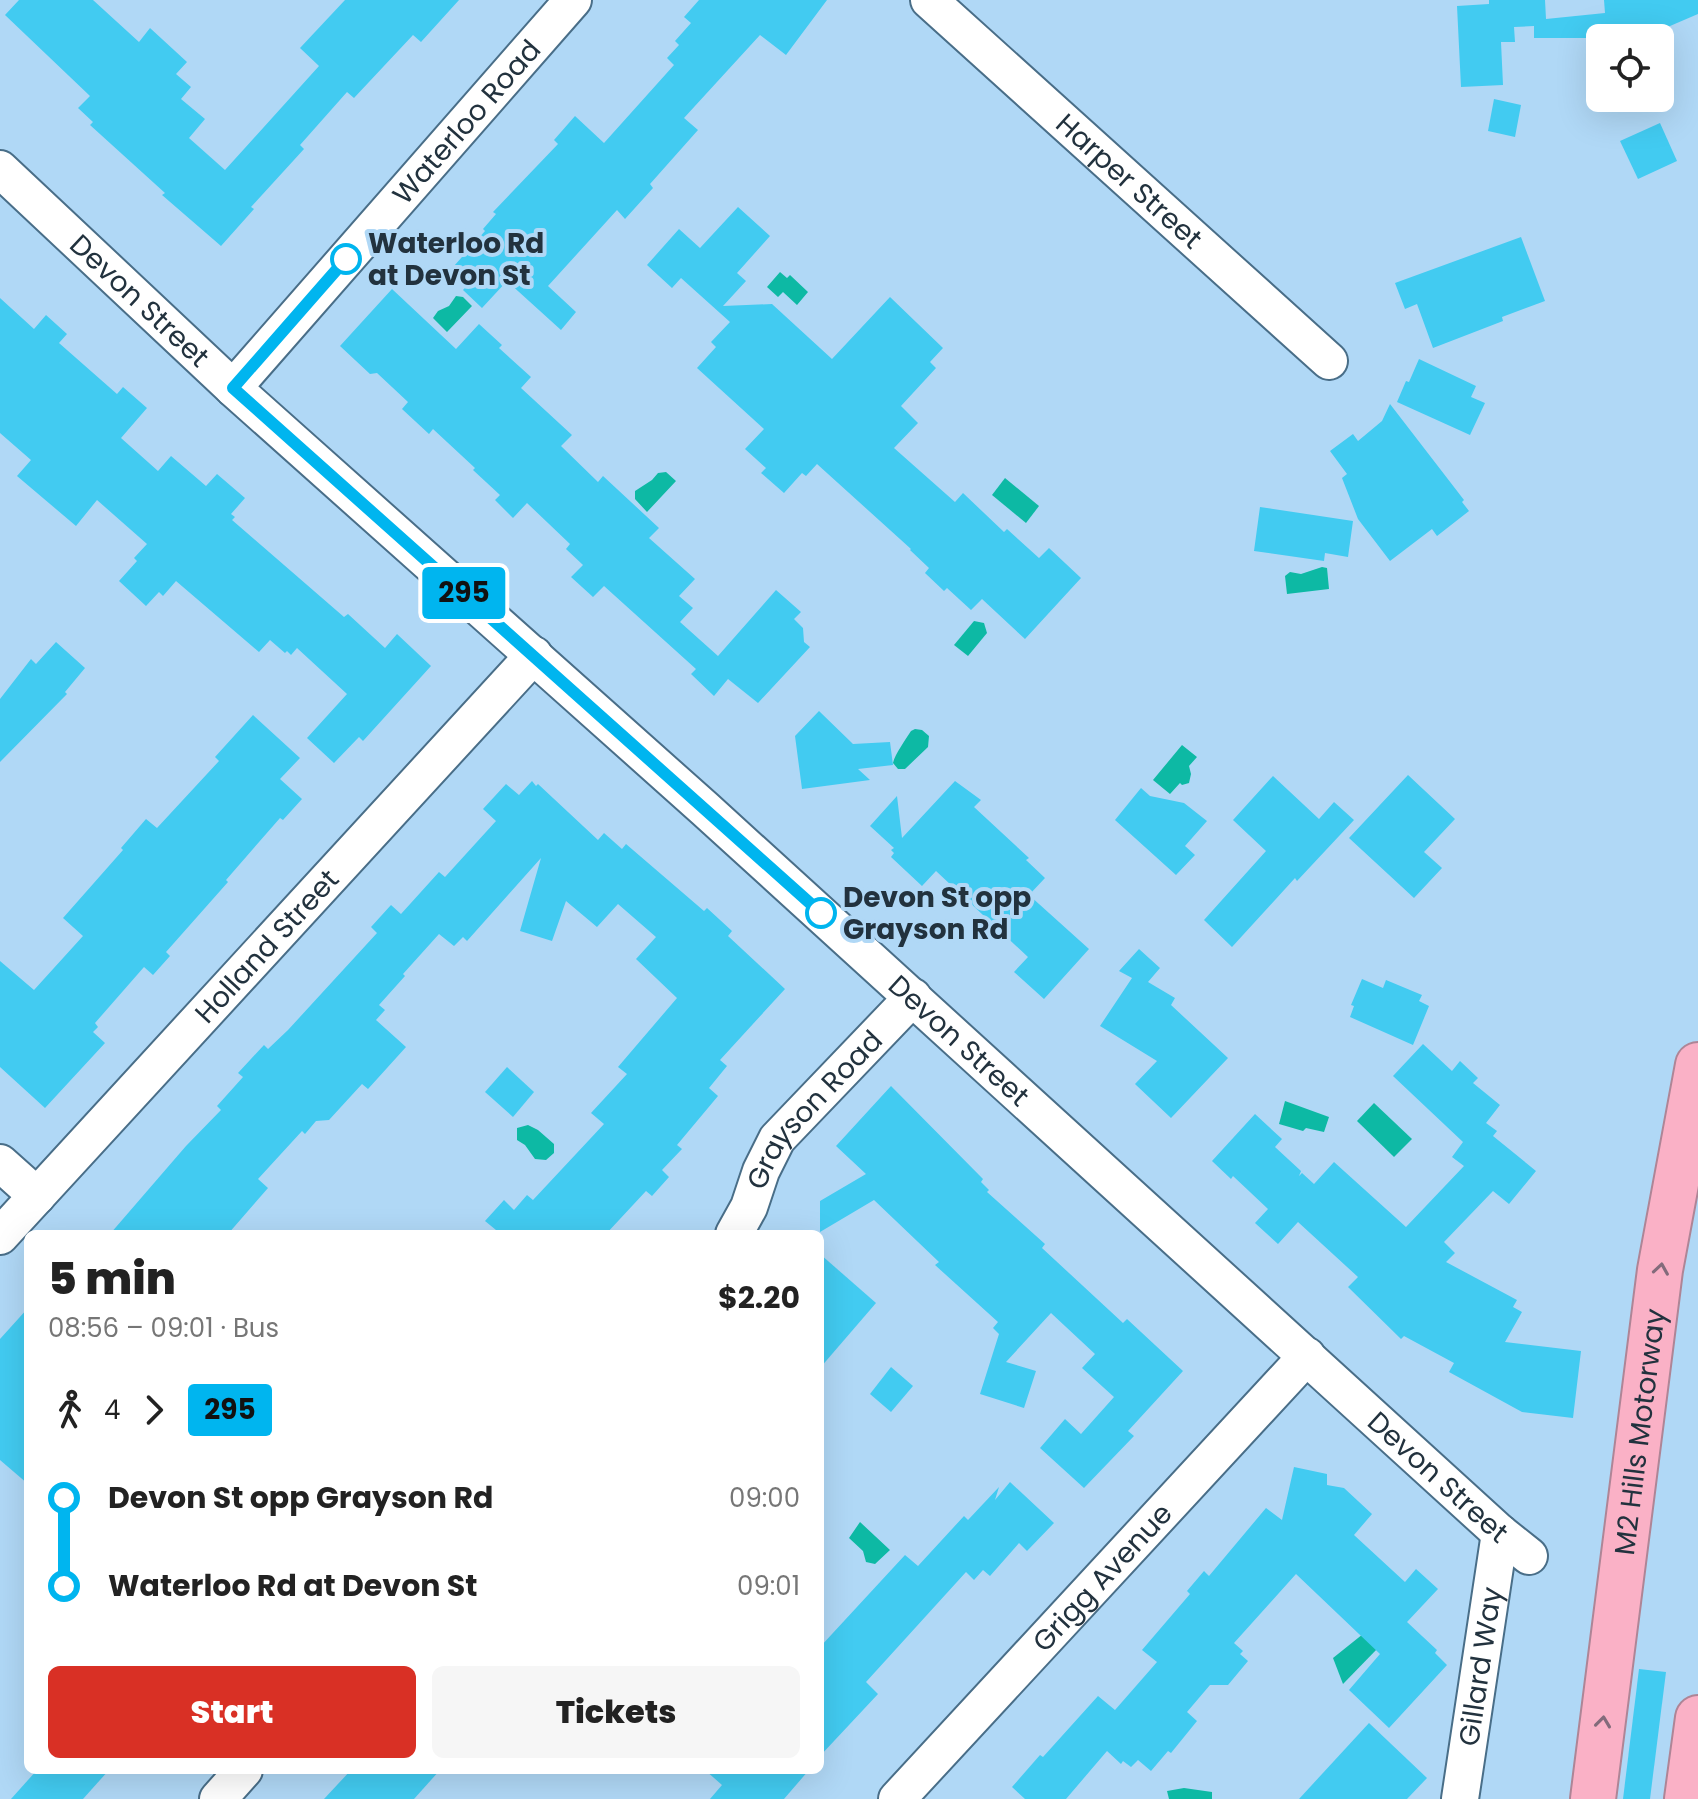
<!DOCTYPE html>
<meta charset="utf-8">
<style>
:root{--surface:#fff;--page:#f6f6f6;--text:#222;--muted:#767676;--accent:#d93025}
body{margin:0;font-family:Poppins,sans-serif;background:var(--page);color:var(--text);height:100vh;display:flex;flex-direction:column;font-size:30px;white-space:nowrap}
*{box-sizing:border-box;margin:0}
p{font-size:26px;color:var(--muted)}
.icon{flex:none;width:44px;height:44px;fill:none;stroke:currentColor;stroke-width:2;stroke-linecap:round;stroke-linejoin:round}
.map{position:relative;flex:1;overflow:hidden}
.sheet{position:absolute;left:24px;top:1230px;width:800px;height:544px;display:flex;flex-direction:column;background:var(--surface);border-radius:12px;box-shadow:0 8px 32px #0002}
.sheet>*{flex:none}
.badge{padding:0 16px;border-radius:6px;font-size:28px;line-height:52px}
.buttons{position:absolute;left:1586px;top:24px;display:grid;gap:16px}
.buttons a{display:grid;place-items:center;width:88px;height:88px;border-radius:12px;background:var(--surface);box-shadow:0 8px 32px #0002;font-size:40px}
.map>.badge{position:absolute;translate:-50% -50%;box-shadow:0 0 0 4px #fff}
.legs{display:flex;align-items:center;gap:12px;height:88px;padding:0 24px;font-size:26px}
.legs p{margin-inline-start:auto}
.overview{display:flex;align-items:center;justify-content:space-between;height:136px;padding:0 24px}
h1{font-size:44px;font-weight:800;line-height:60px}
.primary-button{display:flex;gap:16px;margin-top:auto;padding:16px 24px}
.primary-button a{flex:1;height:92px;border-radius:12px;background:var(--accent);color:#fff;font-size:32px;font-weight:800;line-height:92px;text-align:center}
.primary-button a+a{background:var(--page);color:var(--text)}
ul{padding:0 24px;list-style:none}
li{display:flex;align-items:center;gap:28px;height:88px;font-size:30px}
li i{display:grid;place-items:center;width:12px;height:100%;margin:0 10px;background:currentColor}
li i::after{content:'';width:20px;height:20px;margin:-10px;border:6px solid;border-radius:50%;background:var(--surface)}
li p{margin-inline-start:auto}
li:first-child i{background:linear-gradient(#0000 50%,currentColor 0)}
li:last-child i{background:linear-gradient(currentColor 50%,#0000 0)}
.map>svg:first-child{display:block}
</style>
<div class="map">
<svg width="1698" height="1799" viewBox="0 0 1698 1799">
<rect width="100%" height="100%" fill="#b0d8f6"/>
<g fill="#0db9a4">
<path d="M 780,272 L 787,278 L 790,275 L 808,292 L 797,305 L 783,292 L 778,297 L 767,287 Z"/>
<path d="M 456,296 L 463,297 L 472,306 L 447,332 L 433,318 L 438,311 L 449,306 Z"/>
<path d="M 666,472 L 676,481 L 647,512 L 635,499 L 635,491 L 652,480 L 658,473 Z"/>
<path d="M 1005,478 L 1039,506 L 1026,523 L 992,495 Z"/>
<path d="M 1322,567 L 1327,568 L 1329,589 L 1287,594 L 1285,576 L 1290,572 L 1301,574 Z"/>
<path d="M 974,621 L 984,623 L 987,633 L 968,656 L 954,645 Z"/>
<path d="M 915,729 L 922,730 L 929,736 L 928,747 L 905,769 L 898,769 L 893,763 C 895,754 906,739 911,731 Z"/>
<path d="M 1182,745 L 1197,757 L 1189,766 L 1191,774 L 1189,783 L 1182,785 L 1180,783 L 1170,794 L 1153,780 Z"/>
<path d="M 1285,1101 L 1329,1117 L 1324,1132 L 1306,1128 L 1303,1131 L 1279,1124 Z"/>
<path d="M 1374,1103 L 1412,1139 L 1394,1157 L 1357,1121 Z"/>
<path d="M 528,1125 L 538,1130 L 554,1144 L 554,1153 L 546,1160 L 535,1159 L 525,1145 L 517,1140 L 517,1128 Z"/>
<path d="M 860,1522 L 890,1550 L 875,1564 L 866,1562 L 863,1551 L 849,1538 Z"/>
<path d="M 1363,1634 L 1378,1648 L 1343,1684 L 1333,1658 Z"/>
<path d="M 1184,1788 L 1212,1792 L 1212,1799 L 1169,1799 L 1167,1791 Z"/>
</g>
<g fill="#42cbf1">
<path d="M 19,0 L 93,0 L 139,42 L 150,28 L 187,62 L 176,74 L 191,87 L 181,99 L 205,119 L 189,138 L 225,170 L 319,66 L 300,48 L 345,0 L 459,0 L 421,42 L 413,35 L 354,98 L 347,92 L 300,145 L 304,149 L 251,207 L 254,209 L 221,246 L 162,195 L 165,193 L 90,125 L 93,122 L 78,108 L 90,96 L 5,15 Z"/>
<path d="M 699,0 L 827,0 L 786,55 L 760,35 L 684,118 L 698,130 L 650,184 L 653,188 L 625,219 L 617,210 L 548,286 L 576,312 L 561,330 L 507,281 L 482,308 L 463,290 L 471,281 L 454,266 L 485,231 L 483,229 L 496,214 L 493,212 L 558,144 L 554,140 L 575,116 L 604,143 L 674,65 L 667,58 L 679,45 L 675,41 L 691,23 L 684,17 Z"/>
<path d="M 1489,0 L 1545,0 L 1546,19 L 1605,13 L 1604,0 L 1698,0 L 1698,14 L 1642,38 L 1534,38 L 1534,26 L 1514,27 L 1515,42 L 1501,42 L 1503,85 L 1461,87 L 1457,6 L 1489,4 Z"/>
<path d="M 1494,99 L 1521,105 L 1515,137 L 1488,131 Z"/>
<path d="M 1660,123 L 1677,161 L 1638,179 L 1620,141 Z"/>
<path d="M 738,207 L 770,236 L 737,273 L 746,281 L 723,306 L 772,304 L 832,359 L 890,297 L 943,348 L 930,362 L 936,368 L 901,406 L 918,423 L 894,448 L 955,502 L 963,493 L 1004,532 L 1007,529 L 1039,558 L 1049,548 L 1081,578 L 1025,639 L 982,599 L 971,610 L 947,588 L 944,591 L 925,573 L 929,568 L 910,550 L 911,549 L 817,464 L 806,476 L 802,473 L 784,493 L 761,473 L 766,468 L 745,449 L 764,429 L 697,368 L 716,347 L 711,342 L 730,322 L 681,278 L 672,288 L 647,265 L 679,229 L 700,248 Z"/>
<path d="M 1521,237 L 1545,301 L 1502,317 L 1503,321 L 1433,348 L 1417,304 L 1405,309 L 1395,283 Z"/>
<path d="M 392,289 L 456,349 L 479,324 L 502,345 L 499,348 L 531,377 L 521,388 L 572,435 L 561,446 L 598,482 L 603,476 L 659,528 L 649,538 L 695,579 L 679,596 L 693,608 L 680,622 L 718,656 L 776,590 L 801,612 L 794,619 L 803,628 L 804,642 L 810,647 L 758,703 L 728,679 L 714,696 L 691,674 L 696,669 L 604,586 L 593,597 L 571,577 L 583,565 L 566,549 L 570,544 L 527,503 L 513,518 L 495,500 L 500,495 L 473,470 L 475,468 L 433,429 L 429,434 L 402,409 L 408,402 L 377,373 L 370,374 L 340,346 Z"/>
<path d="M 0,298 L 34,329 L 46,315 L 67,334 L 59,343 L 117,394 L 123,387 L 147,408 L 121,438 L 158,471 L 171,456 L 206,486 L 217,474 L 245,498 L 231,514 L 235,517 L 232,520 L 344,617 L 348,614 L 385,648 L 397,634 L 431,666 L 363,741 L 359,737 L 334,763 L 307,738 L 347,694 L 297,648 L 291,655 L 287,651 L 285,653 L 270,640 L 259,652 L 176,581 L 163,596 L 159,592 L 146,606 L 119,581 L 137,561 L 134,558 L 147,544 L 97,500 L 76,526 L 17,476 L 31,460 L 0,433 Z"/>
<path d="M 1419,359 L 1476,386 L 1471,397 L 1485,403 L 1470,435 L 1397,402 L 1406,381 L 1409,382 Z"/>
<path d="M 1390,404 L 1464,500 L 1462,502 L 1469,511 L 1437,536 L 1432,529 L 1390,561 L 1358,519 L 1342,478 L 1347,474 L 1330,451 L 1353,434 L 1358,441 L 1382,421 Z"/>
<path d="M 1260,507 L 1353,521 L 1348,557 L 1325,553 L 1324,561 L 1254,551 Z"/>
<path d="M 56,642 L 85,668 L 65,692 L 67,694 L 0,762 L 0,699 L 31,659 L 36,664 Z"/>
<path d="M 819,711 L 853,744 L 890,742 L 893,765 L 858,769 L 870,780 L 802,789 L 795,736 Z"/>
<path d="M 253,715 L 300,758 L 280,779 L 302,799 L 283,820 L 280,818 L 226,880 L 228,882 L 166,952 L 170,956 L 153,975 L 144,967 L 95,1023 L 98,1027 L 93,1032 L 105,1043 L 45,1108 L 0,1067 L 0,961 L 34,990 L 83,936 L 63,918 L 123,850 L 121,848 L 146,819 L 157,828 L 219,761 L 215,757 Z"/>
<path d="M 1408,775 L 1455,819 L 1424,852 L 1442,868 L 1414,898 L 1349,838 Z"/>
<path d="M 1273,776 L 1319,819 L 1334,802 L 1354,820 L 1297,881 L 1295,878 L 1232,947 L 1204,920 L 1266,851 L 1233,820 Z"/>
<path d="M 532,781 L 536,786 L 538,784 L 598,840 L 604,833 L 622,849 L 626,844 L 704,911 L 707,908 L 732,931 L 728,936 L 785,989 L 720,1060 L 727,1066 L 709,1088 L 718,1096 L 677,1145 L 682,1149 L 662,1170 L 669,1177 L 652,1196 L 646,1191 L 606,1234 L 492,1234 L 496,1230 L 485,1221 L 504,1200 L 514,1210 L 527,1195 L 533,1200 L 604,1124 L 591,1113 L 627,1074 L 618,1067 L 677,998 L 636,959 L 656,937 L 618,904 L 597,927 L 566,901 L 552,941 L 520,931 L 541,858 L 467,941 L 463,937 L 454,946 L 439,934 L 403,974 L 405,976 L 379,1005 L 385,1010 L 376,1020 L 406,1047 L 368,1089 L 362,1084 L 329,1120 L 316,1121 L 305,1134 L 302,1131 L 258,1179 L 268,1188 L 228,1234 L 110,1234 L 186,1146 L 221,1110 L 217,1106 L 243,1077 L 238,1073 L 264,1045 L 268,1049 L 288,1030 L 377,933 L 371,927 L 391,905 L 401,914 L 439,872 L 445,877 L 496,821 L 483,809 L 506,784 L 519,795 Z"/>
<path d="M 955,781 L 981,800 L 974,807 L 1029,858 L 1026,860 L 1045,878 L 1029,895 L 1089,949 L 1044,999 L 1014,972 L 1028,957 L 936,871 L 922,886 L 891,857 L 894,853 L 891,850 L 894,848 L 870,826 L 897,796 L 902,838 Z"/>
<path d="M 1141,788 L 1150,796 L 1184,803 L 1207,821 L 1185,846 L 1195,855 L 1176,875 L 1115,820 Z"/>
<path d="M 1139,949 L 1160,968 L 1148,982 L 1175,998 L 1171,1005 L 1228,1058 L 1171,1118 L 1135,1084 L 1157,1061 L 1100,1026 L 1132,978 L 1119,971 Z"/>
<path d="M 1362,979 L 1383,988 L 1386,980 L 1422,995 L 1419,1001 L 1429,1006 L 1413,1045 L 1350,1017 L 1354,1006 L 1351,1005 Z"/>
<path d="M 1423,1044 L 1452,1071 L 1460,1061 L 1478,1078 L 1473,1083 L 1500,1105 L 1486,1123 L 1497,1131 L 1493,1136 L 1536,1171 L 1509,1204 L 1493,1191 L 1444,1242 L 1455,1253 L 1446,1262 L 1517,1300 L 1513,1307 L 1522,1312 L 1505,1342 L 1581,1351 L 1573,1418 L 1522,1412 L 1449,1372 L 1454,1363 L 1404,1336 L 1401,1339 L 1348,1287 L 1358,1277 L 1298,1222 L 1278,1244 L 1255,1223 L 1268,1209 L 1233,1176 L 1231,1179 L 1212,1161 L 1255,1114 L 1282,1139 L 1275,1147 L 1301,1171 L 1299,1176 L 1302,1173 L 1314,1184 L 1334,1162 L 1406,1227 L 1464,1166 L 1452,1157 L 1463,1142 L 1393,1076 Z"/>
<path d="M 507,1067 L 534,1092 L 513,1117 L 485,1092 Z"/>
<path d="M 891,1086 L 983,1179 L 981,1182 L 989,1190 L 987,1192 L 1045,1244 L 1042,1248 L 1123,1323 L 1127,1319 L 1183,1371 L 1128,1431 L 1134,1436 L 1084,1488 L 1040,1448 L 1065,1419 L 1081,1434 L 1114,1397 L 1082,1368 L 1095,1354 L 1051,1313 L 1006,1362 L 1036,1371 L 1024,1408 L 980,1394 L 999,1334 L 993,1328 L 998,1322 L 935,1265 L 939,1262 L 874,1200 L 820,1232 L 820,1201 L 866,1174 L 836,1146 Z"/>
<path d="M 820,1254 L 876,1303 L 820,1368 Z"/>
<path d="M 28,1308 L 28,1484 L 0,1460 L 0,1339 Z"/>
<path d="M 891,1367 L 913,1386 L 891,1412 L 870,1394 Z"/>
<path d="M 1294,1467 L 1327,1474 L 1327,1485 L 1344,1488 L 1372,1514 L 1354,1535 L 1405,1582 L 1416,1569 L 1438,1589 L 1407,1622 L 1437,1650 L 1435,1653 L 1447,1665 L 1389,1728 L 1349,1690 L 1380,1654 L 1296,1574 L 1234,1643 L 1243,1651 L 1240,1654 L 1248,1661 L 1228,1685 L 1210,1685 L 1187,1712 L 1197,1721 L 1171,1753 L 1168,1751 L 1151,1771 L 1138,1760 L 1131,1767 L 1123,1761 L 1121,1764 L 1107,1751 L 1066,1799 L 1025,1799 L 1012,1787 L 1040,1755 L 1043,1757 L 1098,1696 L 1115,1710 L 1157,1662 L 1142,1650 L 1190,1594 L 1187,1591 L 1204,1571 L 1209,1576 L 1266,1508 L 1282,1520 Z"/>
<path d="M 1010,1482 L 1054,1523 L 1027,1551 L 1019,1543 L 990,1576 L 983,1570 L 974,1580 L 966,1572 L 866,1682 L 878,1694 L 820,1756 L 820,1647 L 905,1555 L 918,1566 L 964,1516 L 968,1520 L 999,1487 L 995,1500 Z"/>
<path d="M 1639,1669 L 1666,1672 L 1650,1799 L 1623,1799 Z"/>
<path d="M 1369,1723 L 1427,1778 L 1407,1799 L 1299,1799 Z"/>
<path d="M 37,1770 L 109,1770 L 83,1799 L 11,1799 Z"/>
<path d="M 351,1770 L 440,1770 L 414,1799 L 324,1799 Z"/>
<path d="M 705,1770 L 809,1770 L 784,1799 L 710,1799 L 722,1785 Z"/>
</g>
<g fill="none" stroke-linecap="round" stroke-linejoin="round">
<defs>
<g id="minor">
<path id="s1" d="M 929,0 L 1329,361"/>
<path id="s2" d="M 0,169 L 233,388 L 705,809 L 1500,1533 L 1529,1556"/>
<path id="s3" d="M 233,388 L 573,0"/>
<path d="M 0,1163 L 37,1196"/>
<path id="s4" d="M 734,1234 L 749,1207 L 761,1171 L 777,1139 L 913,997"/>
<path id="s5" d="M 0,1236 L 534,655"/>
<path d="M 218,1799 L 244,1770"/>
<path id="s6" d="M 897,1799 L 1307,1356"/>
<path id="s7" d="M 1460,1799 L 1500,1533"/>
</g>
<g id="motorway">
<path id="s8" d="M 1593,1799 L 1660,1270 L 1698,1065"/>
<path d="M 1687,1799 L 1698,1718"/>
</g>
</defs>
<use href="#minor" stroke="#496e88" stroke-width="40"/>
<use href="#motorway" stroke="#ae8596" stroke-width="48"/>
<use href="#minor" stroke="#fff" stroke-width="36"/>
<use href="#motorway" stroke="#fab1c6" stroke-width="44"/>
</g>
<defs><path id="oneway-chevron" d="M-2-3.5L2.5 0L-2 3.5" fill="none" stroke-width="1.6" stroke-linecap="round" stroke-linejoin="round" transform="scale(2)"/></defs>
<g stroke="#836b7b">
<use href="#oneway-chevron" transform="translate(1661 1269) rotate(-81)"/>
<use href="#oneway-chevron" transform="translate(1603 1722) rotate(-83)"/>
</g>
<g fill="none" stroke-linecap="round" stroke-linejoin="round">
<defs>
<path id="line-1" d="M 346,259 L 233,388 L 821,913"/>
</defs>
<use href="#line-1" stroke="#fff" stroke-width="18"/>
<use href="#line-1" stroke="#00b5ef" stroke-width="12"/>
</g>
<g fill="#fff" stroke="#00b5ef" stroke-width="4">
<circle cx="346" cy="259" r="14"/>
<circle cx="821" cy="913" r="14"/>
</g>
<g text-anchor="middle" stroke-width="8" stroke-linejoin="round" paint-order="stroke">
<g font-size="28" fill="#22323e" stroke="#b0d8f6">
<text dy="10" stroke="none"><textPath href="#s3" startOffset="354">Waterloo Road</textPath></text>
<text dy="10" stroke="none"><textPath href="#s1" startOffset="270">Harper Street</textPath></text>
<text dy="10" stroke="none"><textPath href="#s2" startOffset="192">Devon Street</textPath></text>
<text dy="10" stroke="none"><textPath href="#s5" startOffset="394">Holland Street</textPath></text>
<text dy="10" stroke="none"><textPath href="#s2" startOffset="1296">Devon Street</textPath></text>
<text dy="10" stroke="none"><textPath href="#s4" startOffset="150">Grayson Road</textPath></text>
<text dy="10" stroke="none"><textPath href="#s8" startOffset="370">M2 Hills Motorway</textPath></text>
<text dy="10" stroke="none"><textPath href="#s2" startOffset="1944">Devon Street</textPath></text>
<text dy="10" stroke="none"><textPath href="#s6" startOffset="302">Grigg Avenue</textPath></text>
<text dy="10" stroke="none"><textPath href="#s7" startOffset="134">Gillard Way</textPath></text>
</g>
<g font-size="28" font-weight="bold" fill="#22323e" stroke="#b0d8f6" text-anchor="start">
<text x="368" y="253">Waterloo Rd<tspan x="368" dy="32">at Devon St</tspan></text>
<text x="843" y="907">Devon St opp<tspan x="843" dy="32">Grayson Rd</tspan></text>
</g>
</g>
</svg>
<div class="buttons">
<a><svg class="icon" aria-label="locate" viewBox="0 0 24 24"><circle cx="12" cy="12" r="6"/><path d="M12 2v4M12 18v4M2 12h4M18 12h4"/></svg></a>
</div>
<b class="badge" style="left:464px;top:593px;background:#00b5ef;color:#111">295</b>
<section class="sheet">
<div class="overview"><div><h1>5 min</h1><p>08:56 – 09:01 · Bus</p></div><b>$2.20</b></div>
<div class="legs"><svg class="icon" aria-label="walk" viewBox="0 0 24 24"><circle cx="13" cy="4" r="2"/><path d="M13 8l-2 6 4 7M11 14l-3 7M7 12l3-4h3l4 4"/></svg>4<svg class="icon" aria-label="forward" viewBox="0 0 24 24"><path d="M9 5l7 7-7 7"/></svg><b class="badge" style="background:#00b5ef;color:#111">295</b></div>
<ul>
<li><i style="color:#00b5ef"></i><b>Devon St opp Grayson Rd</b><p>09:00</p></li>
<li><i style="color:#00b5ef"></i><b>Waterloo Rd at Devon St</b><p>09:01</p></li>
</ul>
<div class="primary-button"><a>Start</a><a>Tickets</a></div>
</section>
</div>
